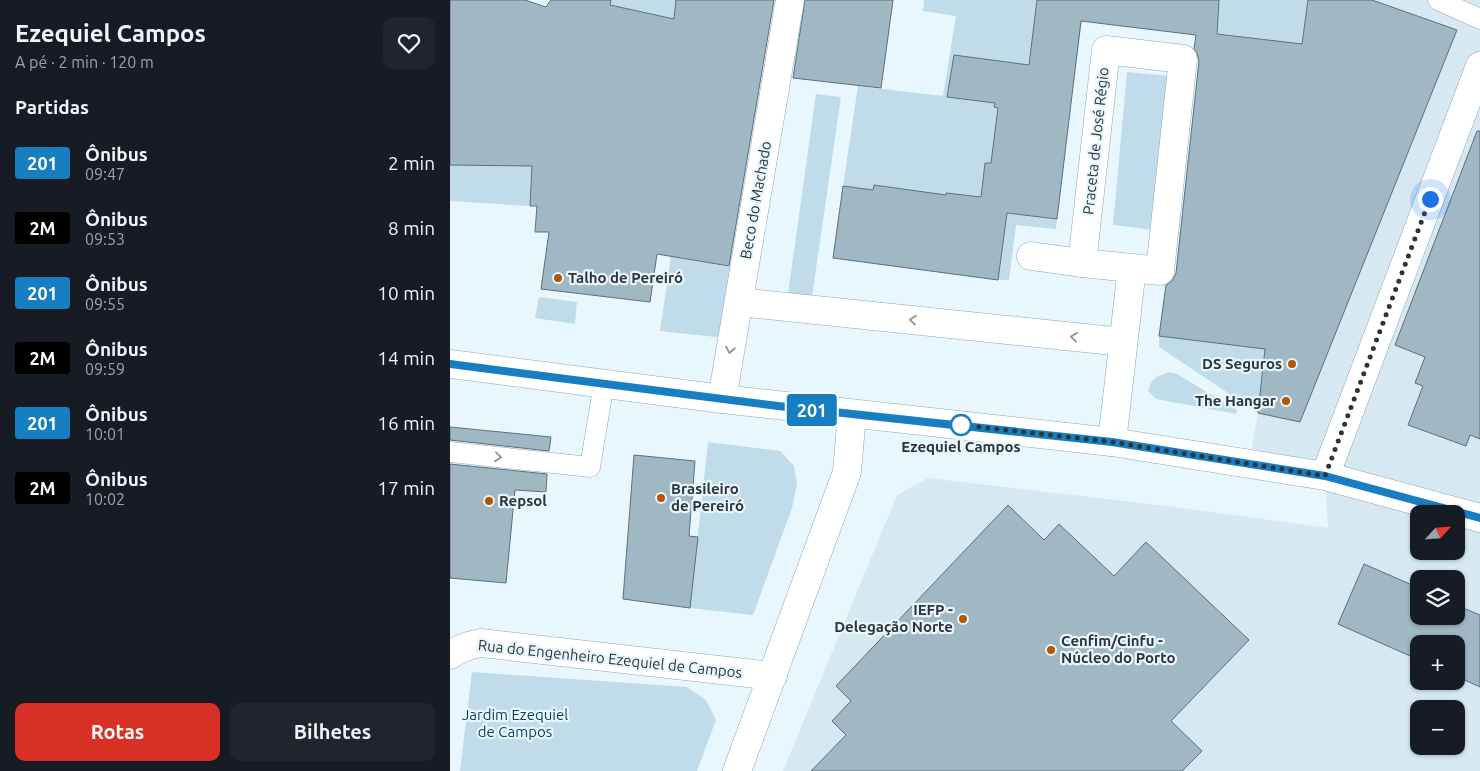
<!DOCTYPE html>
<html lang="pt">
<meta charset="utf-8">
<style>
:root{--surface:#171b24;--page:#20242c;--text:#f1f3f6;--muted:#9ea1a6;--accent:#d93025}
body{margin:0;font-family:Ubuntu,sans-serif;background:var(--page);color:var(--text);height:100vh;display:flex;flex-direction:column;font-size:19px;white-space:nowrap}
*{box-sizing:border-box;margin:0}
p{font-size:16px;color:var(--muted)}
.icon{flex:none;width:28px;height:28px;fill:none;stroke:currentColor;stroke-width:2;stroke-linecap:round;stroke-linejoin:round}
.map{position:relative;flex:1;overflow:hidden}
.drawer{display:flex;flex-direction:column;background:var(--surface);width:450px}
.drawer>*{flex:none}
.badge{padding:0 10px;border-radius:4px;font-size:18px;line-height:32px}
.needle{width:32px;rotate:64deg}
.fabs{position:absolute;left:960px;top:505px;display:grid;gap:10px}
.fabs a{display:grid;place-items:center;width:55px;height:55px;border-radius:10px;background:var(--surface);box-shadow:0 1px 4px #0004;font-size:25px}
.you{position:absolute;width:25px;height:25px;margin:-12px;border:4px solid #fff;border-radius:50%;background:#1a73e8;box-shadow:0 0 0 8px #1a73e833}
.map>.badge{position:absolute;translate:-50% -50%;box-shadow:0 0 0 2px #fff}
h2{padding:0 15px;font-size:19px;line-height:45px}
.round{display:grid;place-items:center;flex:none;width:52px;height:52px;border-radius:10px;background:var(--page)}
.head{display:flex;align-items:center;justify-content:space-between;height:85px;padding:0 15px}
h1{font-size:24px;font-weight:700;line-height:38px}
.primary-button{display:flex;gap:10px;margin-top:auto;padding:10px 15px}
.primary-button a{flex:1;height:58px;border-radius:10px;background:var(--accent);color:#fff;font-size:20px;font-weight:700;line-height:58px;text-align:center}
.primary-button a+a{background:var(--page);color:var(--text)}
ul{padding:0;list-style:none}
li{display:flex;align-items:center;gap:15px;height:65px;padding:0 15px}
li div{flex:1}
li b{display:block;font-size:19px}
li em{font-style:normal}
li .badge{min-width:55px;font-weight:700;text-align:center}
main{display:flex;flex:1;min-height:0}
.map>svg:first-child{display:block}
</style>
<main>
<section class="drawer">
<div class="head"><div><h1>Ezequiel Campos</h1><p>A pé · 2 min · 120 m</p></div><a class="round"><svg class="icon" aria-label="heart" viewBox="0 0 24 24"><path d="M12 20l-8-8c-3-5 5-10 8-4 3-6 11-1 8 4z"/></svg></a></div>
<h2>Partidas</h2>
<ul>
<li><span class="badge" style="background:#187ec2;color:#fff">201</span><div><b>Ônibus</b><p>09:47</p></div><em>2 min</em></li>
<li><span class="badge" style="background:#000;color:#fff">2M</span><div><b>Ônibus</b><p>09:53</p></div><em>8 min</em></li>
<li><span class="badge" style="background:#187ec2;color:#fff">201</span><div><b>Ônibus</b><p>09:55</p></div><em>10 min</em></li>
<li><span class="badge" style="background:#000;color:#fff">2M</span><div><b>Ônibus</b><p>09:59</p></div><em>14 min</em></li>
<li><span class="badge" style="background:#187ec2;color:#fff">201</span><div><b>Ônibus</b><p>10:01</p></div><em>16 min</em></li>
<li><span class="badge" style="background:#000;color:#fff">2M</span><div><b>Ônibus</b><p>10:02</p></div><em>17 min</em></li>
</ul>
<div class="primary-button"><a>Rotas</a><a>Bilhetes</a></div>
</section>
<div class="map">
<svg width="1030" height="771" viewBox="0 0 1030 771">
<rect width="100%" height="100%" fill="#e8f7fe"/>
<path fill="#d6e9f3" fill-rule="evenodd" d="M 858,0 L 1030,0 L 1030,771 L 333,771 L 447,495 L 478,478 L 733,508 L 878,528 L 875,476 L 799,463 L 808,413 ZM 969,514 L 1006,514 L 1006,551 L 969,551 ZM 969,579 L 1006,579 L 1006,616 L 969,616 ZM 969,644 L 1006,644 L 1006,681 L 969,681 ZM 969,709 L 1006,709 L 1006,746 L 969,746 Z"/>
<g fill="#c0dcea">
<path d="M 161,0 L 226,0 L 224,19 L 160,5 Z"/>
<path d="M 474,0 L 587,0 L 585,15 L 632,21 L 625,71 L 550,62 L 544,107 L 548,108 L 541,163 L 535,163 L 531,197 L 497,193 L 496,200 L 455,189 L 425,185 L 423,190 L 393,186 L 408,86 L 493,96 L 506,16 L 473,11 Z"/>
<path d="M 769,0 L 858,0 L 808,413 L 709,347 L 709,336 L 782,345 L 820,40 L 767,34 Z"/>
<path d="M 677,72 L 719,76 L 704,230 L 663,225 Z"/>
<path d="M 366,94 L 391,97 L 362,296 L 338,294 Z"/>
<path d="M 0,165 L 82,166 L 80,206 L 0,201 Z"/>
<path d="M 557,213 L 607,219 L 606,229 L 566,225 L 559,280 L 548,280 Z"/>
<path d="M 221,256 L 285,268 L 275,338 L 210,331 Z"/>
<path d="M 89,297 L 127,302 L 125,324 L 85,318 Z"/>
<path d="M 719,372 L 727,374 L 787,410 L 786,414 L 706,399 L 698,391 C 701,379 707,376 719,372 Z"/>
<path d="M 258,442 L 330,451 L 344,466 L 347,484 L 342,508 L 303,615 L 240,608 Z"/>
<path d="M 22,672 L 237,687 L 256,700 L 266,720 L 247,771 L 10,771 Z"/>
</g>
<g fill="#a0b8c4" stroke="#5b707c">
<path d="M 0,0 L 75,0 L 96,7 L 101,0 L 161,0 L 160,5 L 224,19 L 226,0 L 324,0 L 279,266 L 207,254 L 200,302 L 91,289 L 99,232 L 85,232 L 87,206 L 80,206 L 82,166 L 0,165 Z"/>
<path d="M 355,0 L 443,0 L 431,88 L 343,78 Z"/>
<path d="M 587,0 L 769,0 L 767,34 L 852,44 L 858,0 L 922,0 L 1007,30 L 850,422 L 808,413 L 815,349 L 709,336 L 716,285 L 722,281 L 726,273 L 749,61 L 747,53 L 744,49 L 746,35 L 631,21 L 607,219 L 557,213 L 548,280 L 383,258 L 393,186 L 423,190 L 424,185 L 496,195 L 496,193 L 531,197 L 535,163 L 541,163 L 548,108 L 544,107 L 545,103 L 497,97 L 504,55 L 579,65 Z"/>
<path d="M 1027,131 L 1030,131 L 1030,439 L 1020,435 L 1016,446 L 958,425 L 973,386 L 965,383 L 975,357 L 945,345 Z"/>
<path d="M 0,427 L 101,437 L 99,451 L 0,440 Z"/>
<path d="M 184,455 L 245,461 L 239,536 L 248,537 L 240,608 L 173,599 Z"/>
<path d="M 0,464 L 97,474 L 96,492 L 65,490 L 56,583 L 0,578 Z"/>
<path d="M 558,505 L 594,540 L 609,524 L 664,576 L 696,542 L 799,640 L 721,721 L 752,751 L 732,771 L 361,771 L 396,735 L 382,721 L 401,701 L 386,686 Z"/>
<path d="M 914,564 L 969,588 L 969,616 L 1006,616 L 1006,605 L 1030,615 L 1030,687 L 1006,676 L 1006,644 L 969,644 L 969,660 L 888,624 Z"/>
</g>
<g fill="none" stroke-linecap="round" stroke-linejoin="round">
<defs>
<g id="lane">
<path d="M 988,0 L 1030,19"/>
<path d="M 0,452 L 140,467 L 154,383"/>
</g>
<g id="street">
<path d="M 581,256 L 632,263"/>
<path d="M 289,302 L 673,342"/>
<path d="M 272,399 L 340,0"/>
<path d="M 662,442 L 682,268 L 710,271 L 733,59 L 656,50 L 632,263 L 682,268"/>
<path d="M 875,476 L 1030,66"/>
<path d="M 0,655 C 10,648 19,645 31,643 L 323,676"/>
<path d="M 287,771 L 397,472 L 402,414"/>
</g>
<path id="secondary" d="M 0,364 L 272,399 L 662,442 L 875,476 L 1030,518"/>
</defs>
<use href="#lane" stroke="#8ea5b1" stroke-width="21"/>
<use href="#street" stroke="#8ea5b1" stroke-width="29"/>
<use href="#secondary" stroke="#8ea5b1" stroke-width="29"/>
<use href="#lane" stroke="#fff" stroke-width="20"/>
<use href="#street" stroke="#fff" stroke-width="28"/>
<use href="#secondary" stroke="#fff" stroke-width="28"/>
</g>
<defs><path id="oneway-chevron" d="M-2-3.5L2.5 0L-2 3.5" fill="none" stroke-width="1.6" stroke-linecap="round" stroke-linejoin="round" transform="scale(1.25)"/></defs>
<g stroke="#969a9c">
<use href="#oneway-chevron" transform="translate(463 320) rotate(-174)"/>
<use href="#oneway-chevron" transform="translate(624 337) rotate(-174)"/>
<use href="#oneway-chevron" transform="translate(280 350) rotate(99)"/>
<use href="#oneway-chevron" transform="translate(48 457) rotate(6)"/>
</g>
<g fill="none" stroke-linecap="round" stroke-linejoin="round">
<defs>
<path id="line" d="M 0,364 L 328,406 L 662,442 L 875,476 L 1030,518"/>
</defs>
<use href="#line" stroke="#fff" stroke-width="11"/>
<use href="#line" stroke="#187ec2" stroke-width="8"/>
<path stroke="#2c353a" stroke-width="5" stroke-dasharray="0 9" d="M 511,425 L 662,442 L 875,476 L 980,199"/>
</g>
<g fill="#b35507" stroke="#e8f7fe" stroke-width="2">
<circle cx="108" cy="278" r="5"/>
<circle cx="842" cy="364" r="5"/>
<circle cx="836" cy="401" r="5"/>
<circle cx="211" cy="498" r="5"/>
<circle cx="39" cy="501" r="5"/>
<circle cx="513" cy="619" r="5"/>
<circle cx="601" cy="650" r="5"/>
</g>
<circle fill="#fff" stroke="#187ec2" stroke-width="2.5" cx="511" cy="425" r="10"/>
<g text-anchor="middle" stroke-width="4.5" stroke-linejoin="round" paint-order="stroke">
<g font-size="15" fill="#2c353a" stroke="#e8f7fe">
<text transform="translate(646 141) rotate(-84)" y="5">Praceta de José Régio</text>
<text transform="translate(306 200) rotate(-80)" y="5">Beco do Machado</text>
<text transform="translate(160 659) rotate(6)" y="5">Rua do Engenheiro Ezequiel de Campos</text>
</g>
<g font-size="15" font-weight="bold" fill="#2c353a" stroke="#e8f7fe" text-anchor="start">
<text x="118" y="283">Talho de Pereiró</text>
<text x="832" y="369" text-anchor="end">DS Seguros</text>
<text x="826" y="406" text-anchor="end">The Hangar</text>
<text x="221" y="494">Brasileiro<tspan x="221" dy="17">de Pereiró</tspan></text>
<text x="49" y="506">Repsol</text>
<text x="503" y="615" text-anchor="end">IEFP -<tspan x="503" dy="17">Delegação Norte</tspan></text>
<text x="611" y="646">Cenfim/Cinfu -<tspan x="611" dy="17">Núcleo do Porto</tspan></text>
</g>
<g font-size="15" font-weight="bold" fill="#2c353a" stroke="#e8f7fe">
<text x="511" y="452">Ezequiel Campos</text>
</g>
<g font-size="15" fill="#08435a" stroke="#e8f7fe">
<text x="65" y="720">Jardim Ezequiel<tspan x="65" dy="17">de Campos</tspan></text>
</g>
</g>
</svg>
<div class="fabs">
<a><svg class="needle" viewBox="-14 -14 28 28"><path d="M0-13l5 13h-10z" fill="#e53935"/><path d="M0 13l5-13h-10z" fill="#9ea1a6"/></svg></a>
<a><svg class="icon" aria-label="layers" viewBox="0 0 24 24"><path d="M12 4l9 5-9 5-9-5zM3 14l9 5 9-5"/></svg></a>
<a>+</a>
<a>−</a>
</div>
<div class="you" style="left:980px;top:199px"></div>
<b class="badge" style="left:362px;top:410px;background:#187ec2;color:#fff">201</b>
</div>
</main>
